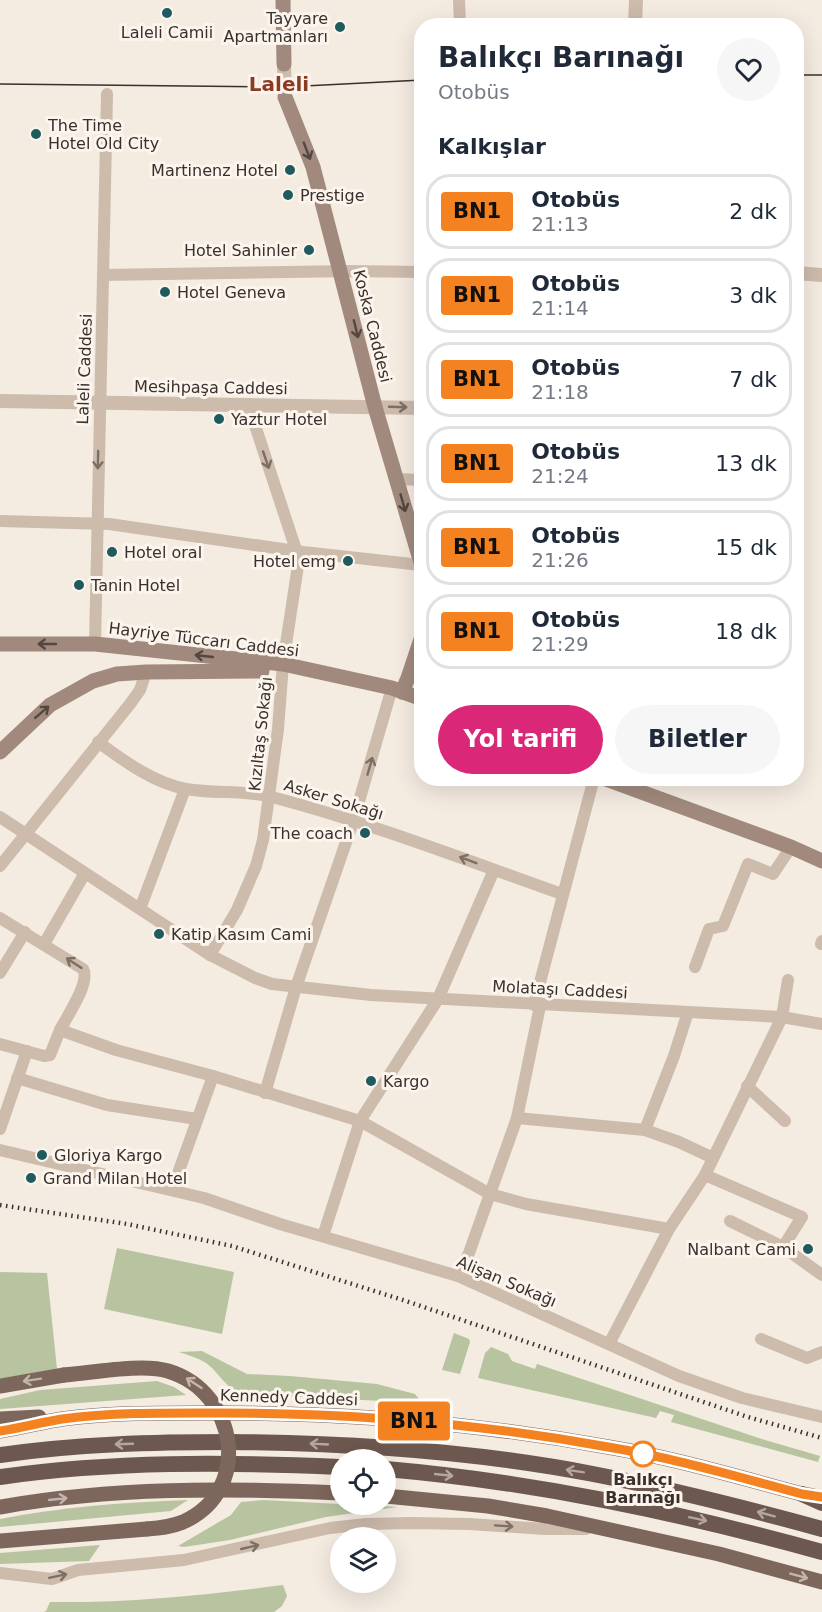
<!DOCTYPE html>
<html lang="tr">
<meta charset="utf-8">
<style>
:root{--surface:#fff;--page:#f6f6f7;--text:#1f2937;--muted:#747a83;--line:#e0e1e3;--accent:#db2777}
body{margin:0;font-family:"DejaVu Sans",sans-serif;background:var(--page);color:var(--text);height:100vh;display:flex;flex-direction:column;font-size:22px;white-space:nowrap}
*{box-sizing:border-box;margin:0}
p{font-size:20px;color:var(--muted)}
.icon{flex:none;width:33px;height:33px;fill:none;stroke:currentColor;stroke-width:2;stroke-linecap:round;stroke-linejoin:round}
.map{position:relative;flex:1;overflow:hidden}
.panel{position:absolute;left:414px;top:18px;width:390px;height:768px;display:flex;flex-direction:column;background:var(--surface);border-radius:24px;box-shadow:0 6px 24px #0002}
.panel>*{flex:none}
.badge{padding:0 12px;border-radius:4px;font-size:21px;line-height:39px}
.controls{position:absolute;left:330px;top:1449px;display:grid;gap:12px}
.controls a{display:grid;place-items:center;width:66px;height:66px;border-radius:50%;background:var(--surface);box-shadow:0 6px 24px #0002;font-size:30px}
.map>.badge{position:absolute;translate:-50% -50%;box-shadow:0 0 0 3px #fff}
h2{padding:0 24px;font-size:22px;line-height:54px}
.round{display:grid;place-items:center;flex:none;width:63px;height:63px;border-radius:32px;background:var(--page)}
.overview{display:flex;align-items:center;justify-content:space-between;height:102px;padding:0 24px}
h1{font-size:28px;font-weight:700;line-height:45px}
.action{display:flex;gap:12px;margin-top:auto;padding:12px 24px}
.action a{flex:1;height:69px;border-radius:36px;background:var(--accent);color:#fff;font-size:24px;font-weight:700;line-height:69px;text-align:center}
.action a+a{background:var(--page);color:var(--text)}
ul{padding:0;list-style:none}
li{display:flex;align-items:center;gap:18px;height:75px;margin:0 12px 9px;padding:0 12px;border:3px solid var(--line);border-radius:24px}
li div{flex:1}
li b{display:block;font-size:22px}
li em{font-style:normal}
li .badge{min-width:66px;font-weight:700;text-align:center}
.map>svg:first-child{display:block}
</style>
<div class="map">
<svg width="822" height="1612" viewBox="0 0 822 1612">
<rect width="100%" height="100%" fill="#f4ebe1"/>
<g fill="#b8c4a0">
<path d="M 117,1248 L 234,1272 L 222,1334 L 104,1309 Z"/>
<path d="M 0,1272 L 47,1273 L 57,1369 L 0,1379 Z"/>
<path d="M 454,1333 L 469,1339 L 470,1342 L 460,1374 L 442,1370 Z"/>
<path d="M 491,1347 L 508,1354 L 512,1361 L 535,1369 L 537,1364 L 765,1440 L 820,1456 L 818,1462 L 671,1422 L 674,1415 L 660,1411 L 656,1418 L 478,1378 L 485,1353 Z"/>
<path d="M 202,1351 L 247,1374 L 290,1376 L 377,1384 L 415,1394 L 422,1403 L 242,1394 C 226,1389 219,1372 206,1363 C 198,1358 188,1355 179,1352 Z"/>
<path d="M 157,1381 L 174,1387 L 186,1395 L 0,1409 L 0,1399 L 40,1390 Z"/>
<path d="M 188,1500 L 171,1511 L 0,1527 L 0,1519 C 62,1507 125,1502 188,1500 Z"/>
<path d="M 264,1500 L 397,1507 L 326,1517 L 230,1540 L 184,1547 L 178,1546 L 231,1515 L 241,1502 Z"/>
<path d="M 100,1545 L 89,1561 L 0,1564 L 0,1553 Z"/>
<path d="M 283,1585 L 287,1596 L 282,1606 L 274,1612 L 43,1612 L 46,1611 L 50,1602 C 128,1603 206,1595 283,1585 Z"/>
</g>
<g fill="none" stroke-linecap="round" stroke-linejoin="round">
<g stroke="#cdbbac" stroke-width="12">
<path d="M 459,0 L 460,26"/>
<path d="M 103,275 L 351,271 L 422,272"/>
<path d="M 396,479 L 422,480"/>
<path d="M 0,521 L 109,524 L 303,552 L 421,565"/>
<path d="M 95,644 L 107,94"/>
<path d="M 98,742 C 124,761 154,783 186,789 C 214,794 245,790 272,797 C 371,823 466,860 562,894"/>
<path d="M 0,817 L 210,955 L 255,978 L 272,984 L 371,995 L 782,1017 L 822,1024"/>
<path d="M 0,866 L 130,704 L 140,690 L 146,672"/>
<path d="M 140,909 L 185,789"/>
<path d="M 0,918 L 83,969 C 91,982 67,1016 60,1030"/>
<path d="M 44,944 L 85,873"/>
<path d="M 821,944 L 822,941"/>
<path d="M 210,955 L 237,910 L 256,866 L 263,840 L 278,729 L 283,664 L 299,559 L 248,404"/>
<path d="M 695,967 L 709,929 L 723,926 L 748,864 L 773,874 L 791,847"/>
<path d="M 0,973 L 25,932"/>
<path d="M 534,1005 L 594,778"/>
<path d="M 0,1044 L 44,1056 L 50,1055 L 60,1030 L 116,1050 L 213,1076 L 360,1121 L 490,1194 L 526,1204 L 669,1229"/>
<path d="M 17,1078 L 107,1105 L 197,1119"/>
<path d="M 747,1086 L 785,1121"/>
<path d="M 265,1093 L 296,987 L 353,822 L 392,688"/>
<path d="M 517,1118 L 645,1130 L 679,1142 L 713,1158"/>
<path d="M 0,1129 L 27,1051"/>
<path d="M 645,1130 L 674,1056 L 688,1012"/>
<path d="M 0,1150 L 204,1198 L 280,1224 L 458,1276 L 679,1376 L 742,1398 L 822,1417"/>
<path d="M 705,1175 L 802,1217 L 783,1247 L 822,1275"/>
<path d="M 172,1190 L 213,1076"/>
<path d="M 730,1221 L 783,1247"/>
<path d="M 323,1236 L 360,1121 L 438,999 L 494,870"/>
<path d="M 458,1276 L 469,1253 L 517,1118 L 540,1006"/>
<path d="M 761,1339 L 807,1358 L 822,1352"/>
<path d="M 609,1344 L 669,1229 L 705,1175 L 782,1017 L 788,980"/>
<path d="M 0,1573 L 52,1579 L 78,1570 L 184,1560 L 330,1528 L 366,1524 L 412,1523 L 469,1524 L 545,1529 L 586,1529"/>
</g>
<g stroke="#cdbbac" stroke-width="14">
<path d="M 635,26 L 636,0"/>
<path d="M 284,64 L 285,97"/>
<path d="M 796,273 L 822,275"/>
<path d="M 0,401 L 422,408"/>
</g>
<g stroke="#a18a7d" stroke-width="15">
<path d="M 283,0 L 284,64"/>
<path d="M 285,97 L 313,167 L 375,407 L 422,566"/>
<path d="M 0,644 L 95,644 L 283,664 L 392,688 L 422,699"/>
<path d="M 402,692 L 408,678 L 422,636"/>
<path d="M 0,752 L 50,705 L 93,681 L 117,674 L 146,672 L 262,671"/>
<path d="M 603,778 L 791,847 L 822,861"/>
</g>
<g stroke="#7d675c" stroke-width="15">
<path d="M 0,1386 L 64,1375"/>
<path d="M 0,1419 L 39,1417"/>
<path d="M 0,1431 C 21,1428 42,1422 62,1419 C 116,1412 171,1413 225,1413 C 353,1413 482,1424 608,1447 C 674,1458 738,1477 802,1494 L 813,1496"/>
<path d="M 386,1496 L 488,1506 L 547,1516 L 719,1554 L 822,1582"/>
<path d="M 0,1507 C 112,1487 227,1488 340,1493"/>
<path d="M 0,1541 L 147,1529"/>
</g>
<g stroke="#6c584f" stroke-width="16">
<path d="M 0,1455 C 77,1444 154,1442 231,1442 C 351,1443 474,1451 593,1474 C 670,1489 746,1508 822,1529"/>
<path d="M 386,1469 C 535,1482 677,1512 822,1552"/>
<path d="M 0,1477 C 113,1461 227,1462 340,1467"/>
<path d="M 802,1494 L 822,1503"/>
</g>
<g stroke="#3b302b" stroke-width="1.5">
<path d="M 796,75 L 822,75"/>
<path d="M 0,84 L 285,87 L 422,80"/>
</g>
<path stroke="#3b302b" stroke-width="4.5" stroke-dasharray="1.5 4.5" stroke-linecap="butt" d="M 0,1205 L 127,1224 L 232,1246 L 406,1301 L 748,1417 L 822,1438"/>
<path stroke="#7d675c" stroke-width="15" d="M 64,1375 C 92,1373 142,1363 168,1371 C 238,1392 253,1491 183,1522 C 171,1527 160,1528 147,1529"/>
</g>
<defs><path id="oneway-shaft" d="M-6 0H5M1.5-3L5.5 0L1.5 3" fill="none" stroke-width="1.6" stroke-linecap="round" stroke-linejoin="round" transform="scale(1.5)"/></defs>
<g stroke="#544640">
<use href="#oneway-shaft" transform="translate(307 151) rotate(69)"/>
<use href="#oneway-shaft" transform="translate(356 329) rotate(76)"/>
<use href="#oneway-shaft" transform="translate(403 503) rotate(74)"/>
<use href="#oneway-shaft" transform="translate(47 644) rotate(-180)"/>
<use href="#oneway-shaft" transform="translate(204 656) rotate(-174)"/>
<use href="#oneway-shaft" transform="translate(42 712) rotate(-41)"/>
</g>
<g stroke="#7d6f65">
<use href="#oneway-shaft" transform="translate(398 407) rotate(2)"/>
<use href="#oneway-shaft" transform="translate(98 460) rotate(91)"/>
<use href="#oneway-shaft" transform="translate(266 460) rotate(71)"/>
<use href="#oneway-shaft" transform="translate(370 766) rotate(-74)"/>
<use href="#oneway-shaft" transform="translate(468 860) rotate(-159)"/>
<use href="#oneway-shaft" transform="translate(74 963) rotate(-147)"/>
<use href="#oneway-shaft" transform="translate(504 1526) rotate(4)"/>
<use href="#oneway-shaft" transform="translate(250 1547) rotate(-13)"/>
<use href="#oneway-shaft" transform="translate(58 1576) rotate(-12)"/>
</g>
<g stroke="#c2b5ac">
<use href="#oneway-shaft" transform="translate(32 1380) rotate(171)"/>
<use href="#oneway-shaft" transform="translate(194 1383) rotate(-147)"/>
<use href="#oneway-shaft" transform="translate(58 1499) rotate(-6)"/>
<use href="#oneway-shaft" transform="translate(799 1576) rotate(15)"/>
</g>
<g stroke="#b4a69e">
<use href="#oneway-shaft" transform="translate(124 1444) rotate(178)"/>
<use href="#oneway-shaft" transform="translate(319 1444) rotate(-177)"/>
<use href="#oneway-shaft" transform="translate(575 1471) rotate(-171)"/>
<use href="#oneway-shaft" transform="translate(444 1475) rotate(6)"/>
<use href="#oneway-shaft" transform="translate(766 1514) rotate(-165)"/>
<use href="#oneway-shaft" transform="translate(698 1519) rotate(12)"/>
</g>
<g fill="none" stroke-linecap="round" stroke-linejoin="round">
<defs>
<path id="line" d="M 0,1431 C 21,1428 42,1422 62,1419 C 116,1412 171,1413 225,1413 C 353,1413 482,1424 608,1447 C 674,1458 738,1477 802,1494 L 822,1497"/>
</defs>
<use href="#line" stroke="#fff" stroke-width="14"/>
<use href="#line" stroke="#f58220" stroke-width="9"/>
</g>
<g fill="#1f5a5e" stroke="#fbf5ee" stroke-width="2">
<circle cx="167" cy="13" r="6"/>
<circle cx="340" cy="27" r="6"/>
<circle cx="36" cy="134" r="6"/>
<circle cx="290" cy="170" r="6"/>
<circle cx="288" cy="195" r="6"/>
<circle cx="309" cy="250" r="6"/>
<circle cx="165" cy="292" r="6"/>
<circle cx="219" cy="419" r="6"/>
<circle cx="112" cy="552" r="6"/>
<circle cx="348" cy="561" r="6"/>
<circle cx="79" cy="585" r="6"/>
<circle cx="365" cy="833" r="6"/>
<circle cx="159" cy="934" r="6"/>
<circle cx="371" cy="1081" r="6"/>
<circle cx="42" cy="1155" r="6"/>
<circle cx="31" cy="1178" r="6"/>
<circle cx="808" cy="1249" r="6"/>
</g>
<circle fill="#fff" stroke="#f58220" stroke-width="3" cx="643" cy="1454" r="12"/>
<g text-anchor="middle" stroke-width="6" stroke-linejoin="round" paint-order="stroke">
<g font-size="16" fill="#3b302b" stroke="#fbf5ee" text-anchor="start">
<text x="328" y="24" text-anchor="end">Tayyare<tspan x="328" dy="18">Apartmanları</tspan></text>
<text x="167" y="38" text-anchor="middle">Laleli Camii</text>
<text x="48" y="131">The Time<tspan x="48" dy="18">Hotel Old City</tspan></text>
<text x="278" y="176" text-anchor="end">Martinenz Hotel</text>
<text x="300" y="201">Prestige</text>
<text x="297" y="256" text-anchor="end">Hotel Sahinler</text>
<text x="177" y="298">Hotel Geneva</text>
<text x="231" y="425">Yaztur Hotel</text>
<text x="124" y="558">Hotel oral</text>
<text x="336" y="567" text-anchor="end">Hotel emg</text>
<text x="91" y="591">Tanin Hotel</text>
<text x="353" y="839" text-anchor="end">The coach</text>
<text x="171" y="940">Katip Kasım Cami</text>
<text x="383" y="1087">Kargo</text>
<text x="54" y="1161">Gloriya Kargo</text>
<text x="43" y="1184">Grand Milan Hotel</text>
<text x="796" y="1255" text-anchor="end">Nalbant Cami</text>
</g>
<g font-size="16" fill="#3b302b" stroke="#fbf5ee">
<text transform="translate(373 326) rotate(76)" y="6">Koska Caddesi</text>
<text transform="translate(84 369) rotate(-88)" y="6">Laleli Caddesi</text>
<text transform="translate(211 387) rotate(1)" y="6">Mesihpaşa Caddesi</text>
<text transform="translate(204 639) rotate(7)" y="6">Hayriye Tüccarı Caddesi</text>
<text transform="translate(260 734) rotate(-84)" y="6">Kızıltaş Sokağı</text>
<text transform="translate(334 799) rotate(17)" y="6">Asker Sokağı</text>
<text transform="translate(560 989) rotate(3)" y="6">Molataşı Caddesi</text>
<text transform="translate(507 1281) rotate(23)" y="6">Alişan Sokağı</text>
<text transform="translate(289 1397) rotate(2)" y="6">Kennedy Caddesi</text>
</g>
<g font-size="16" font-weight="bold" fill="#3b302b" stroke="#fbf5ee">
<text x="643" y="1485">Balıkçı<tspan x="643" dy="18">Barınağı</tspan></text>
</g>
<g font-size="20" font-weight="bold" fill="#8c3b22" stroke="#fbf5ee">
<text x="279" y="91">Laleli</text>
</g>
</g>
</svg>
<div class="controls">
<a><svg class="icon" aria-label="locate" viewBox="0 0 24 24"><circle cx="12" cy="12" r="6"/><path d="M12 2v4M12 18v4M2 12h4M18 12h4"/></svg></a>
<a><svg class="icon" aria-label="layers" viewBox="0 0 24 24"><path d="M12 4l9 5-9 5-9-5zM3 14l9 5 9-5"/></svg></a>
</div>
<b class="badge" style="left:414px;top:1421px;background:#f58220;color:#111">BN1</b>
<section class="panel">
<div class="overview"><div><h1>Balıkçı Barınağı</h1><p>Otobüs</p></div><a class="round"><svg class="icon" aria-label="heart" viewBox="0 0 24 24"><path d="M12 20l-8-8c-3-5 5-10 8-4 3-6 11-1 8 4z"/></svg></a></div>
<h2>Kalkışlar</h2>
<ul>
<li><span class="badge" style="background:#f58220;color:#111">BN1</span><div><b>Otobüs</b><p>21:13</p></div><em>2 dk</em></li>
<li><span class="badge" style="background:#f58220;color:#111">BN1</span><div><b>Otobüs</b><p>21:14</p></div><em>3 dk</em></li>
<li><span class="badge" style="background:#f58220;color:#111">BN1</span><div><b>Otobüs</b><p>21:18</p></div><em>7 dk</em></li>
<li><span class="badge" style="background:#f58220;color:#111">BN1</span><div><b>Otobüs</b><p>21:24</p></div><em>13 dk</em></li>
<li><span class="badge" style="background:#f58220;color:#111">BN1</span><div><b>Otobüs</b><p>21:26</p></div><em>15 dk</em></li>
<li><span class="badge" style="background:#f58220;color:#111">BN1</span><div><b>Otobüs</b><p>21:29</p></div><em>18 dk</em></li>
</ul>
<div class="action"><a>Yol tarifi</a><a>Biletler</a></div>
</section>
</div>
